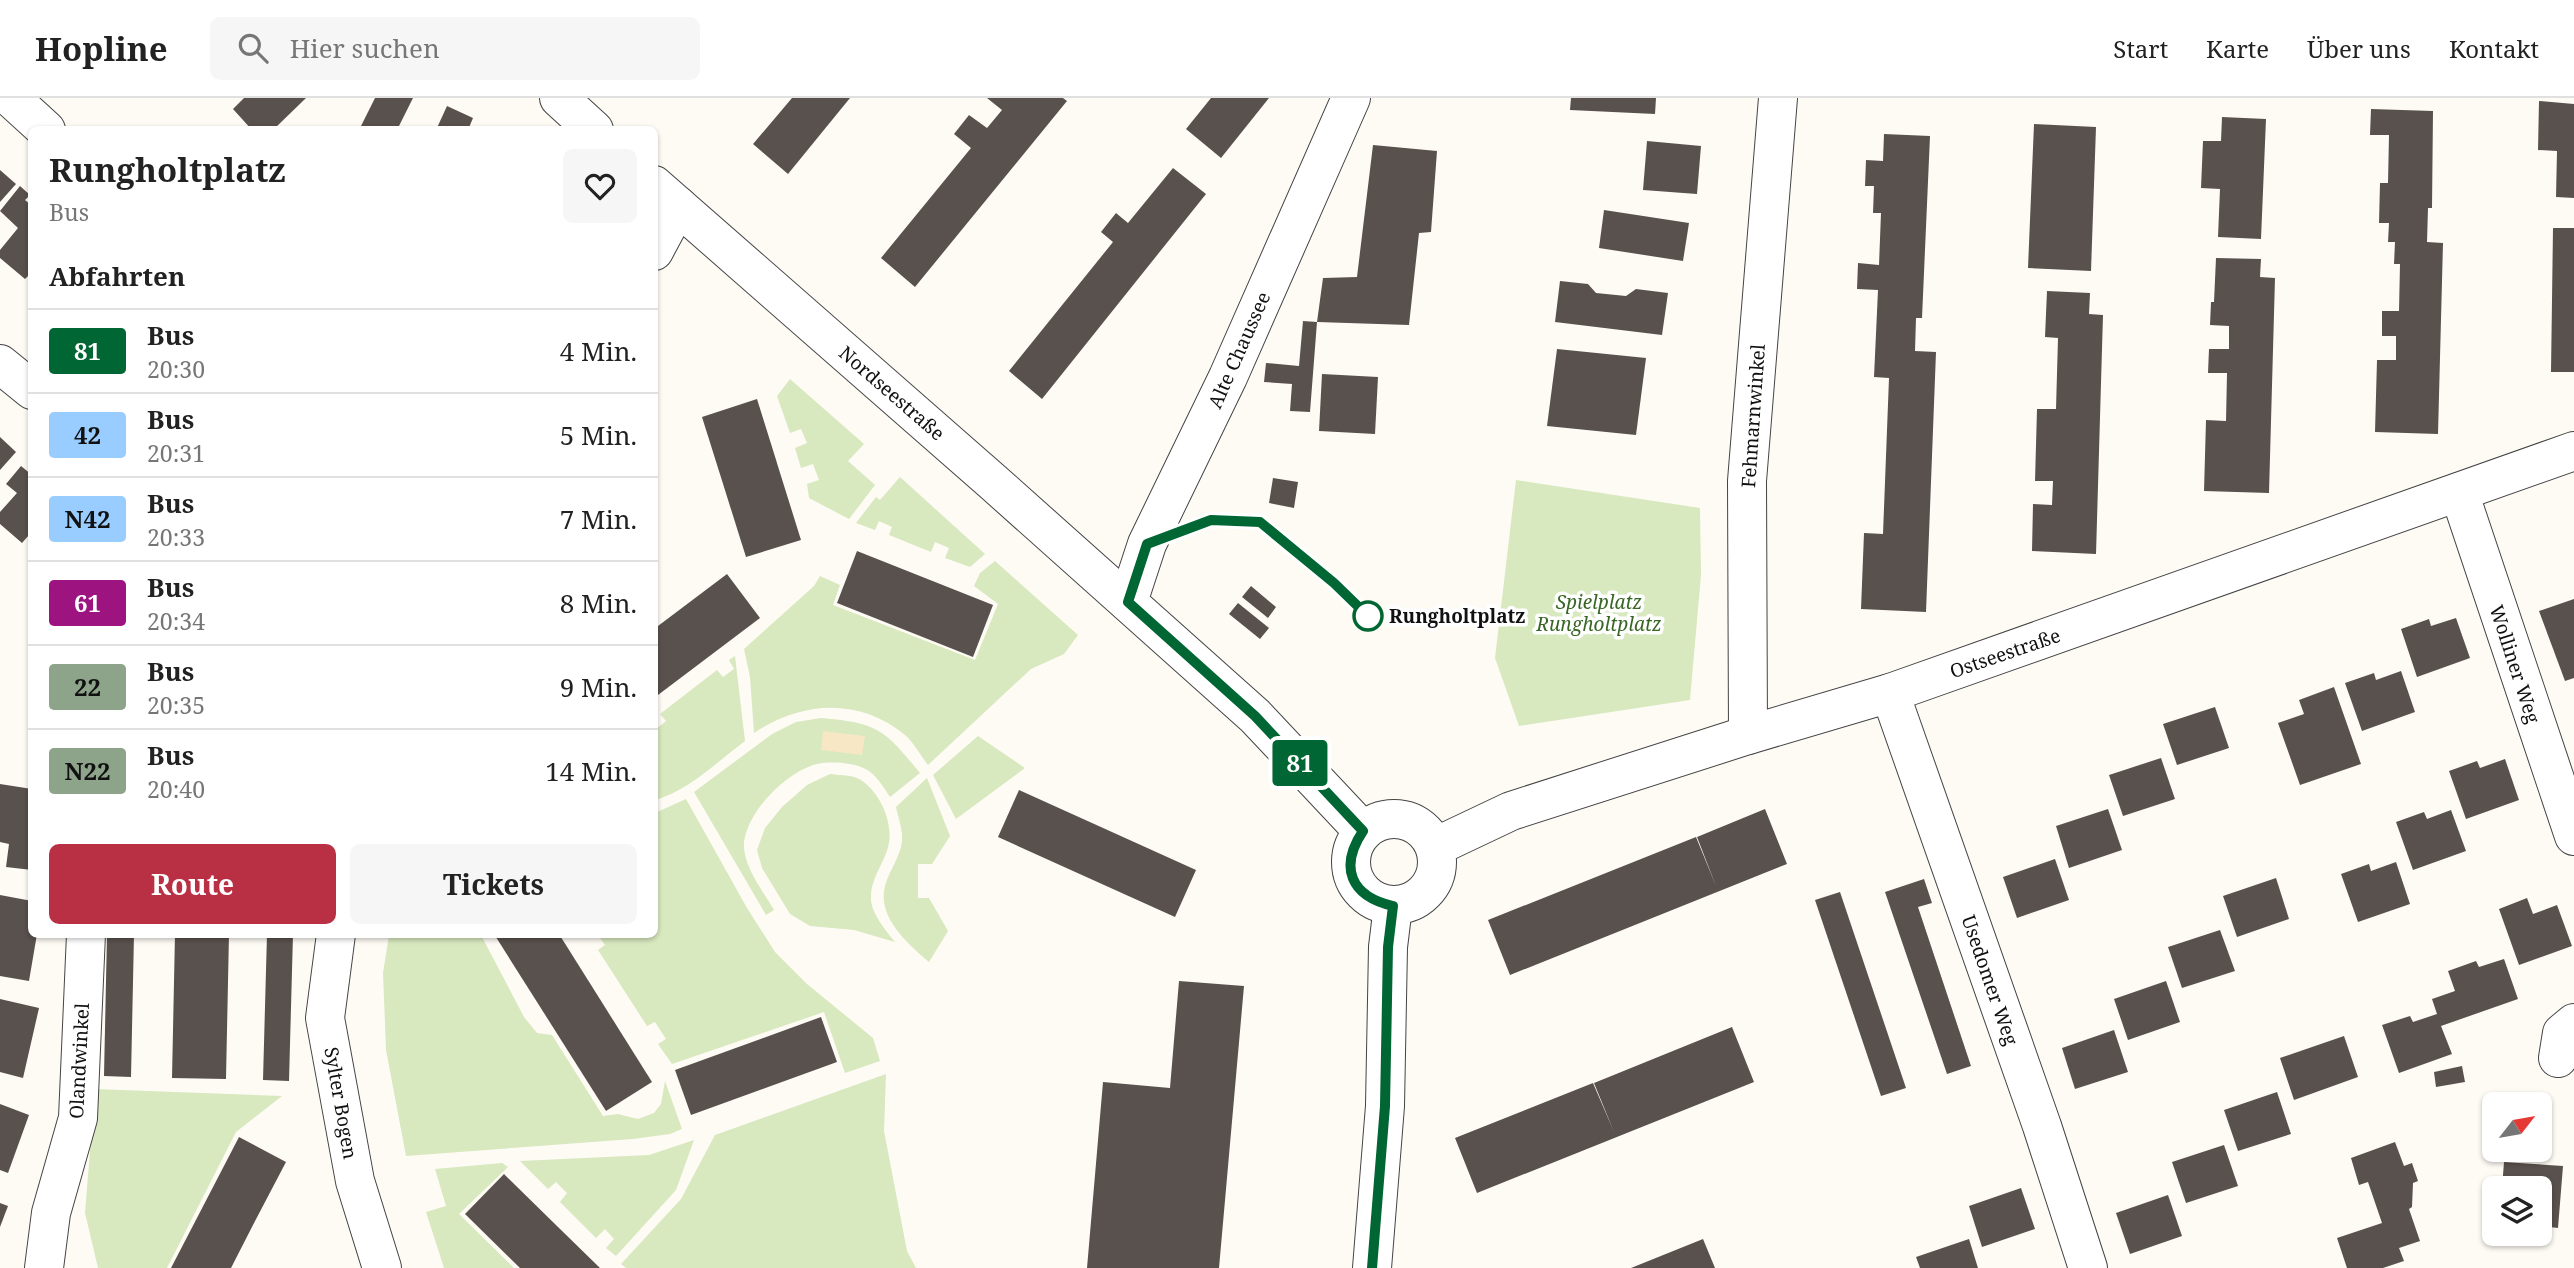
<!DOCTYPE html>
<html lang="de">
<meta charset="utf-8">
<style>
:root{--surface:#fff;--page:#f6f6f6;--text:#222;--muted:#767676;--line:#e0e0e0;--accent:#b93044}
body{margin:0;font-family:"Noto Serif",serif;background:var(--page);color:var(--text);height:100vh;display:flex;flex-direction:column;font-size:26px;white-space:nowrap}
*{box-sizing:border-box;margin:0}
p{font-size:23px;color:var(--muted)}
.icon{flex:none;width:38px;height:38px;fill:none;stroke:currentColor;stroke-width:2;stroke-linecap:round;stroke-linejoin:round}
.map{position:relative;flex:1;overflow:hidden}
.details{position:absolute;left:28px;top:28px;width:630px;height:812px;display:flex;flex-direction:column;background:var(--surface);border-radius:10px;box-shadow:0 2px 5px #0004}
.details>*{flex:none}
.badge{padding:0 14px;border-radius:5px;font-size:24px;line-height:46px}
.needle{width:46px;rotate:59deg}
.fabs{position:absolute;left:2482px;top:994px;display:grid;gap:14px}
.fabs a{display:grid;place-items:center;width:70px;height:70px;border-radius:10px;background:var(--surface);box-shadow:0 2px 5px #0004;font-size:35px}
.map>.badge{position:absolute;translate:-50% -50%;box-shadow:0 0 0 4px #fff}
h2{padding:0 21px;font-size:26px;line-height:63px}
.round{display:grid;place-items:center;flex:none;width:74px;height:74px;border-radius:10px;background:var(--page)}
.head{display:flex;align-items:center;justify-content:space-between;height:119px;padding:0 21px}
h1{font-size:33px;font-weight:700;line-height:52px}
.primary-button{display:flex;gap:14px;margin-top:auto;padding:14px 21px}
.primary-button a{flex:1;height:80px;border-radius:10px;background:var(--accent);color:#fff;font-size:28px;font-weight:700;line-height:80px;text-align:center}
.primary-button a+a{background:var(--page);color:var(--text)}
ul{padding:0;list-style:none}
li{display:flex;align-items:center;gap:21px;height:84px;padding:0 21px;border-top:2px solid var(--line)}
li div{flex:1}
li b{display:block;font-size:26px}
li em{font-style:normal}
li .badge{min-width:77px;font-weight:700;text-align:center}
header{display:flex;align-items:center;gap:42px;box-sizing:border-box;height:98px;padding:0 35px;background:var(--surface);border-bottom:2px solid var(--line)}
header strong{font-size:33px}
nav{display:flex;gap:38px;margin-inline-start:auto;font-size:24px}
.search{width:490px;height:63px;background:var(--page);display:flex;align-items:center;gap:18px;box-sizing:border-box;padding:0 24px;border-radius:10px;color:var(--muted);font-size:26px}
.map>svg:first-child{display:block}
</style>
<header>
<strong>Hopline</strong>
<div class="search"><svg class="icon" aria-label="search" viewBox="0 0 24 24"><circle cx="10" cy="10" r="6"/><path d="M15 15l6 6"/></svg>Hier suchen</div>
<nav><a>Start</a><a>Karte</a><a>Über uns</a><a>Kontakt</a></nav>
</header>
<div class="map">
<svg width="2574" height="1170" viewBox="0 0 2574 1170">
<rect width="100%" height="100%" fill="#fefbf5"/>
<g fill="#d8e8bf">
<path d="M 790,281 L 864,346 L 848,363 L 875,387 L 849,421 L 809,400 L 807,386 L 819,382 L 813,366 L 801,370 L 795,350 L 807,345 L 801,331 L 790,335 L 777,298 Z"/>
<path d="M 900,379 L 985,456 L 970,469 L 945,460 L 949,450 L 935,444 L 931,454 L 889,437 L 892,429 L 879,423 L 875,432 L 856,425 L 876,399 L 880,402 Z"/>
<path d="M 1516,382 L 1700,410 L 1701,477 L 1690,602 L 1519,628 L 1495,560 Z"/>
<path d="M 995,463 L 1078,537 L 1064,556 L 1031,571 L 928,667 C 921,658 914,645 905,637 C 859,599 802,603 754,635 L 750,579 L 744,551 L 814,488 L 820,478 L 840,487 L 833,507 L 975,562 L 998,506 L 974,488 L 980,475 Z"/>
<path d="M 735,558 L 745,643 C 718,663 688,693 655,702 L 655,632 L 666,623 L 660,616 L 717,572 L 723,579 L 734,571 L 729,562 Z"/>
<path d="M 821,620 C 878,625 884,631 920,675 L 890,699 C 882,687 875,674 861,669 C 848,664 826,663 813,667 C 784,677 748,713 744,744 C 742,767 763,793 774,812 L 766,817 L 694,694 L 772,636 L 796,624 Z"/>
<path d="M 978,638 L 1025,670 L 956,721 L 933,677 Z"/>
<path d="M 830,676 C 838,677 850,677 857,680 C 878,690 893,722 889,745 C 885,766 870,779 871,802 C 872,816 886,833 895,844 L 854,832 L 810,828 L 790,816 L 762,770 L 757,752 L 765,730 L 782,709 L 807,687 Z"/>
<path d="M 927,680 L 950,738 L 932,766 L 918,766 L 918,800 L 929,800 L 948,833 L 929,864 C 906,844 873,816 887,782 C 891,771 902,754 902,742 C 903,732 898,719 896,709 Z"/>
<path d="M 686,701 L 747,810 L 775,854 L 807,886 L 873,940 L 880,963 L 845,975 L 824,914 L 672,966 L 658,946 L 666,941 L 655,924 L 647,928 L 598,852 L 605,847 L 598,837 L 654,836 L 655,715 Z"/>
<path d="M 389,837 L 481,837 L 524,919 L 537,935 L 552,937 L 603,1018 L 618,1016 L 638,1021 L 654,1015 L 661,1006 L 665,983 L 682,1031 L 670,1036 L 633,1041 L 406,1058 L 386,952 L 383,875 Z"/>
<path d="M 886,976 L 884,1033 L 907,1153 L 916,1170 L 626,1170 L 621,1166 L 681,1101 L 715,1037 Z"/>
<path d="M 95,991 L 282,998 L 236,1034 L 167,1170 L 98,1170 L 85,1115 Z"/>
<path d="M 694,1042 L 676,1092 L 616,1158 L 606,1150 L 614,1141 L 605,1131 L 596,1140 L 560,1104 L 567,1095 L 556,1084 L 548,1091 L 520,1063 L 649,1057 Z"/>
<path d="M 502,1065 L 508,1069 L 459,1116 L 514,1170 L 444,1170 L 426,1114 L 446,1108 L 435,1071 Z"/>
</g>
<path fill="#f7e7c4" d="M 823,633 L 865,638 L 862,657 L 821,652 Z"/>
<g fill="#59514d">
<path d="M 244,0 L 306,0 L 273,32 L 252,32 L 233,11 Z"/>
<path d="M 375,0 L 413,0 L 397,32 L 359,32 Z"/>
<path d="M 792,0 L 850,0 L 788,76 L 753,46 Z"/>
<path d="M 987,0 L 1063,0 L 1067,3 L 915,189 L 881,160 L 971,50 L 954,36 L 969,17 L 987,30 L 1002,12 Z"/>
<path d="M 1211,0 L 1269,0 L 1221,60 L 1186,31 Z"/>
<path d="M 1571,0 L 1656,0 L 1655,16 L 1570,12 Z"/>
<path d="M 2539,3 L 2574,6 L 2574,100 L 2556,99 L 2557,53 L 2538,52 Z"/>
<path d="M 447,8 L 473,20 L 468,32 L 436,32 Z"/>
<path d="M 2371,11 L 2433,13 L 2432,110 L 2428,110 L 2427,144 L 2443,145 L 2438,336 L 2375,334 L 2377,262 L 2396,262 L 2396,238 L 2382,238 L 2382,213 L 2399,213 L 2400,166 L 2394,166 L 2395,144 L 2388,144 L 2389,125 L 2379,125 L 2380,85 L 2388,85 L 2389,37 L 2370,37 Z"/>
<path d="M 2222,19 L 2266,21 L 2261,141 L 2218,139 L 2220,91 L 2201,90 L 2203,43 L 2221,43 Z"/>
<path d="M 2034,26 L 2096,29 L 2091,173 L 2028,170 Z"/>
<path d="M 1884,36 L 1930,38 L 1922,220 L 1916,220 L 1915,253 L 1936,254 L 1926,514 L 1861,511 L 1864,435 L 1883,436 L 1889,280 L 1874,279 L 1878,192 L 1857,191 L 1858,165 L 1879,167 L 1881,115 L 1873,115 L 1874,88 L 1865,88 L 1866,62 L 1883,63 Z"/>
<path d="M 1647,43 L 1701,48 L 1697,96 L 1643,92 Z"/>
<path d="M 1373,47 L 1437,53 L 1431,134 L 1419,135 L 1409,227 L 1317,224 L 1323,180 L 1357,179 Z"/>
<path d="M 1173,70 L 1206,96 L 1042,301 L 1009,273 L 1113,144 L 1101,134 L 1116,115 L 1128,125 Z"/>
<path d="M 0,72 L 16,86 L 0,104 Z"/>
<path d="M 20,88 L 30,97 L 25,102 L 32,108 L 32,174 L 25,181 L 0,160 L 0,152 L 18,130 L 0,113 Z"/>
<path d="M 1604,112 L 1689,125 L 1683,163 L 1599,150 Z"/>
<path d="M 2553,130 L 2574,130 L 2574,274 L 2551,274 Z"/>
<path d="M 2216,160 L 2261,161 L 2260,179 L 2275,180 L 2269,395 L 2204,393 L 2206,322 L 2226,323 L 2227,275 L 2208,275 L 2209,251 L 2229,251 L 2229,228 L 2210,227 L 2211,204 L 2214,204 Z"/>
<path d="M 1560,183 L 1588,186 L 1596,195 L 1626,198 L 1636,191 L 1668,195 L 1662,237 L 1555,224 Z"/>
<path d="M 2047,193 L 2090,195 L 2089,216 L 2103,217 L 2096,456 L 2032,453 L 2033,406 L 2052,407 L 2053,383 L 2035,383 L 2037,311 L 2056,311 L 2058,240 L 2045,239 Z"/>
<path d="M 1303,223 L 1317,224 L 1310,314 L 1290,313 L 1292,286 L 1264,284 L 1266,265 L 1299,268 Z"/>
<path d="M 1557,251 L 1646,260 L 1636,337 L 1547,328 Z"/>
<path d="M 1322,276 L 1378,279 L 1375,336 L 1319,333 Z"/>
<path d="M 757,301 L 801,442 L 746,459 L 702,319 Z"/>
<path d="M 0,339 L 16,354 L 0,372 Z"/>
<path d="M 21,368 L 32,377 L 32,439 L 29,437 L 22,445 L 0,426 L 0,414 L 17,395 L 6,386 Z"/>
<path d="M 1273,380 L 1298,384 L 1294,410 L 1269,405 Z"/>
<path d="M 857,453 L 993,507 L 973,559 L 837,505 Z"/>
<path d="M 727,476 L 760,520 L 654,600 L 654,531 Z"/>
<path d="M 1251,488 L 1276,509 L 1268,520 L 1242,499 Z"/>
<path d="M 2574,501 L 2574,580 L 2565,583 L 2539,513 Z"/>
<path d="M 1238,505 L 1269,530 L 1260,541 L 1229,516 Z"/>
<path d="M 2456,520 L 2470,560 L 2417,579 L 2401,531 L 2429,521 L 2431,528 Z"/>
<path d="M 2401,573 L 2415,614 L 2362,633 L 2345,585 L 2374,575 L 2376,582 Z"/>
<path d="M 2334,589 L 2361,666 L 2300,687 L 2278,625 L 2304,616 L 2299,602 Z"/>
<path d="M 2215,609 L 2229,650 L 2177,667 L 2163,626 Z"/>
<path d="M 2161,660 L 2175,701 L 2123,718 L 2109,677 Z"/>
<path d="M 2505,661 L 2519,702 L 2466,721 L 2449,673 L 2477,663 L 2480,670 Z"/>
<path d="M 0,686 L 32,691 L 32,772 L 6,769 L 9,746 L 0,744 Z"/>
<path d="M 1019,692 L 1196,772 L 1175,819 L 998,739 Z"/>
<path d="M 1765,711 L 1787,766 L 1510,877 L 1488,822 L 1696,739 L 1716,788 L 1697,739 Z"/>
<path d="M 2108,711 L 2122,752 L 2069,770 L 2056,728 Z"/>
<path d="M 2451,712 L 2466,753 L 2413,772 L 2396,724 L 2424,714 L 2427,721 Z"/>
<path d="M 2055,761 L 2069,802 L 2017,820 L 2003,779 Z"/>
<path d="M 2396,764 L 2410,806 L 2358,824 L 2341,776 L 2369,766 L 2371,773 Z"/>
<path d="M 2276,780 L 2289,821 L 2237,839 L 2223,798 Z"/>
<path d="M 1924,781 L 1932,805 L 1918,809 L 1971,968 L 1947,976 L 1885,794 Z"/>
<path d="M 1840,794 L 1906,990 L 1881,998 L 1815,802 Z"/>
<path d="M 0,797 L 32,803 L 32,836 L 37,836 L 29,883 L 0,878 Z"/>
<path d="M 2527,800 L 2533,816 L 2557,807 L 2572,848 L 2519,867 L 2499,811 Z"/>
<path d="M 2220,832 L 2235,873 L 2182,890 L 2168,849 Z"/>
<path d="M 107,836 L 134,836 L 131,979 L 104,978 Z"/>
<path d="M 175,836 L 229,836 L 226,981 L 172,980 Z"/>
<path d="M 267,836 L 293,836 L 289,983 L 263,982 Z"/>
<path d="M 494,836 L 559,836 L 652,984 L 606,1013 Z"/>
<path d="M 2504,861 L 2518,901 L 2441,928 L 2452,956 L 2399,975 L 2382,927 L 2410,918 L 2413,924 L 2437,916 L 2432,901 L 2455,893 L 2448,873 L 2476,863 L 2479,869 Z"/>
<path d="M 1179,883 L 1244,888 L 1219,1170 L 1087,1170 L 1103,984 L 1170,990 Z"/>
<path d="M 2166,883 L 2180,924 L 2128,942 L 2114,901 Z"/>
<path d="M 0,901 L 39,910 L 23,980 L 0,974 Z"/>
<path d="M 821,919 L 837,964 L 691,1017 L 675,972 Z"/>
<path d="M 1732,929 L 1754,984 L 1477,1095 L 1455,1040 L 1593,985 L 1614,1034 L 1594,985 Z"/>
<path d="M 2114,932 L 2128,974 L 2075,991 L 2062,950 Z"/>
<path d="M 2344,938 L 2358,979 L 2294,1002 L 2280,960 Z"/>
<path d="M 2462,968 L 2465,984 L 2436,989 L 2434,974 Z"/>
<path d="M 2277,994 L 2291,1036 L 2238,1053 L 2224,1012 Z"/>
<path d="M 0,1006 L 29,1017 L 8,1075 L 0,1072 Z"/>
<path d="M 239,1039 L 286,1064 L 253,1127 L 231,1170 L 171,1170 Z"/>
<path d="M 2395,1044 L 2404,1068 L 2412,1065 L 2418,1083 L 2413,1085 L 2412,1109 L 2409,1111 L 2420,1143 L 2399,1150 L 2404,1163 L 2383,1170 L 2347,1170 L 2337,1140 L 2382,1125 L 2368,1084 L 2359,1087 L 2351,1060 Z"/>
<path d="M 2224,1047 L 2238,1088 L 2186,1105 L 2172,1064 Z"/>
<path d="M 2504,1064 L 2563,1068 L 2558,1130 L 2539,1128 L 2539,1090 L 2502,1090 Z"/>
<path d="M 504,1076 L 558,1129 L 600,1170 L 520,1170 L 465,1116 Z"/>
<path d="M 2021,1090 L 2035,1131 L 1982,1149 L 1969,1108 Z"/>
<path d="M 2168,1097 L 2182,1138 L 2130,1156 L 2116,1115 Z"/>
<path d="M 0,1105 L 8,1108 L 0,1129 Z"/>
<path d="M 1703,1141 L 1715,1170 L 1631,1170 Z"/>
<path d="M 1969,1141 L 1978,1170 L 1920,1170 L 1916,1159 Z"/>
</g>
<g fill="none" stroke-linecap="round" stroke-linejoin="round">
<defs>
<g id="minor">
<path d="M 11,0 L 46,32"/>
<path d="M 559,0 L 594,32"/>
<path d="M 654,87 L 993,384 L 1255,618 L 1363,733"/>
<path d="M 654,153 L 678,108"/>
<path d="M 0,266 L 32,292"/>
<path d="M 2459,394 L 2574,738"/>
<path d="M 1128,504 L 1147,446 L 1228,279 L 1351,0"/>
<path d="M 1890,595 L 2042,1028 L 2088,1170"/>
<path d="M 1748,637 L 1747,383 L 1778,0"/>
<circle cx="1394" cy="764" r="43"/>
<path d="M 1435,749 L 1511,713 L 1748,637 L 1890,595 L 2574,353"/>
<path d="M 336,836 L 325,920 L 355,1083 L 382,1170"/>
<path d="M 2558,960 L 2562,935 L 2574,925"/>
<path d="M 44,1170 L 51,1115 L 78,1020 L 86,836"/>
<path d="M 1372,1170 L 1385,1008 L 1388,849 L 1393,808"/>
</g>
</defs>
<use href="#minor" stroke="#444" stroke-width="40"/>
<use href="#minor" stroke="#fff" stroke-width="38"/>
</g>
<g fill="none" stroke-linecap="round" stroke-linejoin="round">
<defs>
<path id="line" d="M 1369,519 L 1334,485 L 1260,424 L 1211,422 L 1147,446 L 1128,504 L 1255,618 L 1363,733 C 1339,769 1350,798 1393,808 L 1388,849 L 1385,1008 L 1372,1170"/>
</defs>
<use href="#line" stroke="#fff" stroke-width="16"/>
<use href="#line" stroke="#063" stroke-width="10"/>
</g>
<circle fill="#fff" stroke="#063" stroke-width="3.5" cx="1368" cy="518" r="14"/>
<g text-anchor="middle" stroke-width="7" stroke-linejoin="round" paint-order="stroke">
<g font-size="19" fill="#111" stroke="#fff">
<text transform="translate(1239 252) rotate(-66)" y="7">Alte Chaussee</text>
<text transform="translate(892 295) rotate(41)" y="7">Nordseestraße</text>
<text transform="translate(1753 318) rotate(-86)" y="7">Fehmarnwinkel</text>
<text transform="translate(2005 555) rotate(-19)" y="7">Ostseestraße</text>
<text transform="translate(2515 566) rotate(72)" y="7">Wolliner Weg</text>
<text transform="translate(1990 882) rotate(71)" y="7">Usedomer Weg</text>
<text transform="translate(79 963) rotate(-87)" y="7">Olandwinkel</text>
<text transform="translate(341 1005) rotate(80)" y="7">Sylter Bogen</text>
</g>
<g font-size="19" font-style="italic" fill="#386624" stroke="#fff">
<text x="1599" y="511">Spielplatz<tspan x="1599" dy="22">Rungholtplatz</tspan></text>
</g>
<g font-size="19" font-weight="bold" fill="#111" stroke="#fff" text-anchor="start">
<text x="1389" y="525">Rungholtplatz</text>
</g>
</g>
</svg>
<div class="fabs">
<a><svg class="needle" viewBox="-14 -14 28 28"><path d="M0-13l5 13h-10z" fill="#e53935"/><path d="M0 13l5-13h-10z" fill="#767676"/></svg></a>
<a><svg class="icon" aria-label="layers" viewBox="0 0 24 24"><path d="M12 4l9 5-9 5-9-5zM3 14l9 5 9-5"/></svg></a>
</div>
<b class="badge" style="left:1300px;top:665px;background:#063;color:#fff">81</b>
<section class="details">
<div class="head"><div><h1>Rungholtplatz</h1><p>Bus</p></div><a class="round"><svg class="icon" aria-label="heart" viewBox="0 0 24 24"><path d="M12 20l-8-8c-3-5 5-10 8-4 3-6 11-1 8 4z"/></svg></a></div>
<h2>Abfahrten</h2>
<ul>
<li><span class="badge" style="background:#063;color:#fff">81</span><div><b>Bus</b><p>20:30</p></div><em>4 Min.</em></li>
<li><span class="badge" style="background:#9cf;color:#111">42</span><div><b>Bus</b><p>20:31</p></div><em>5 Min.</em></li>
<li><span class="badge" style="background:#9cf;color:#111">N42</span><div><b>Bus</b><p>20:33</p></div><em>7 Min.</em></li>
<li><span class="badge" style="background:#9d1380;color:#fff">61</span><div><b>Bus</b><p>20:34</p></div><em>8 Min.</em></li>
<li><span class="badge" style="background:#8ea48a;color:#111">22</span><div><b>Bus</b><p>20:35</p></div><em>9 Min.</em></li>
<li><span class="badge" style="background:#8ea48a;color:#111">N22</span><div><b>Bus</b><p>20:40</p></div><em>14 Min.</em></li>
</ul>
<div class="primary-button"><a>Route</a><a>Tickets</a></div>
</section>
</div>
